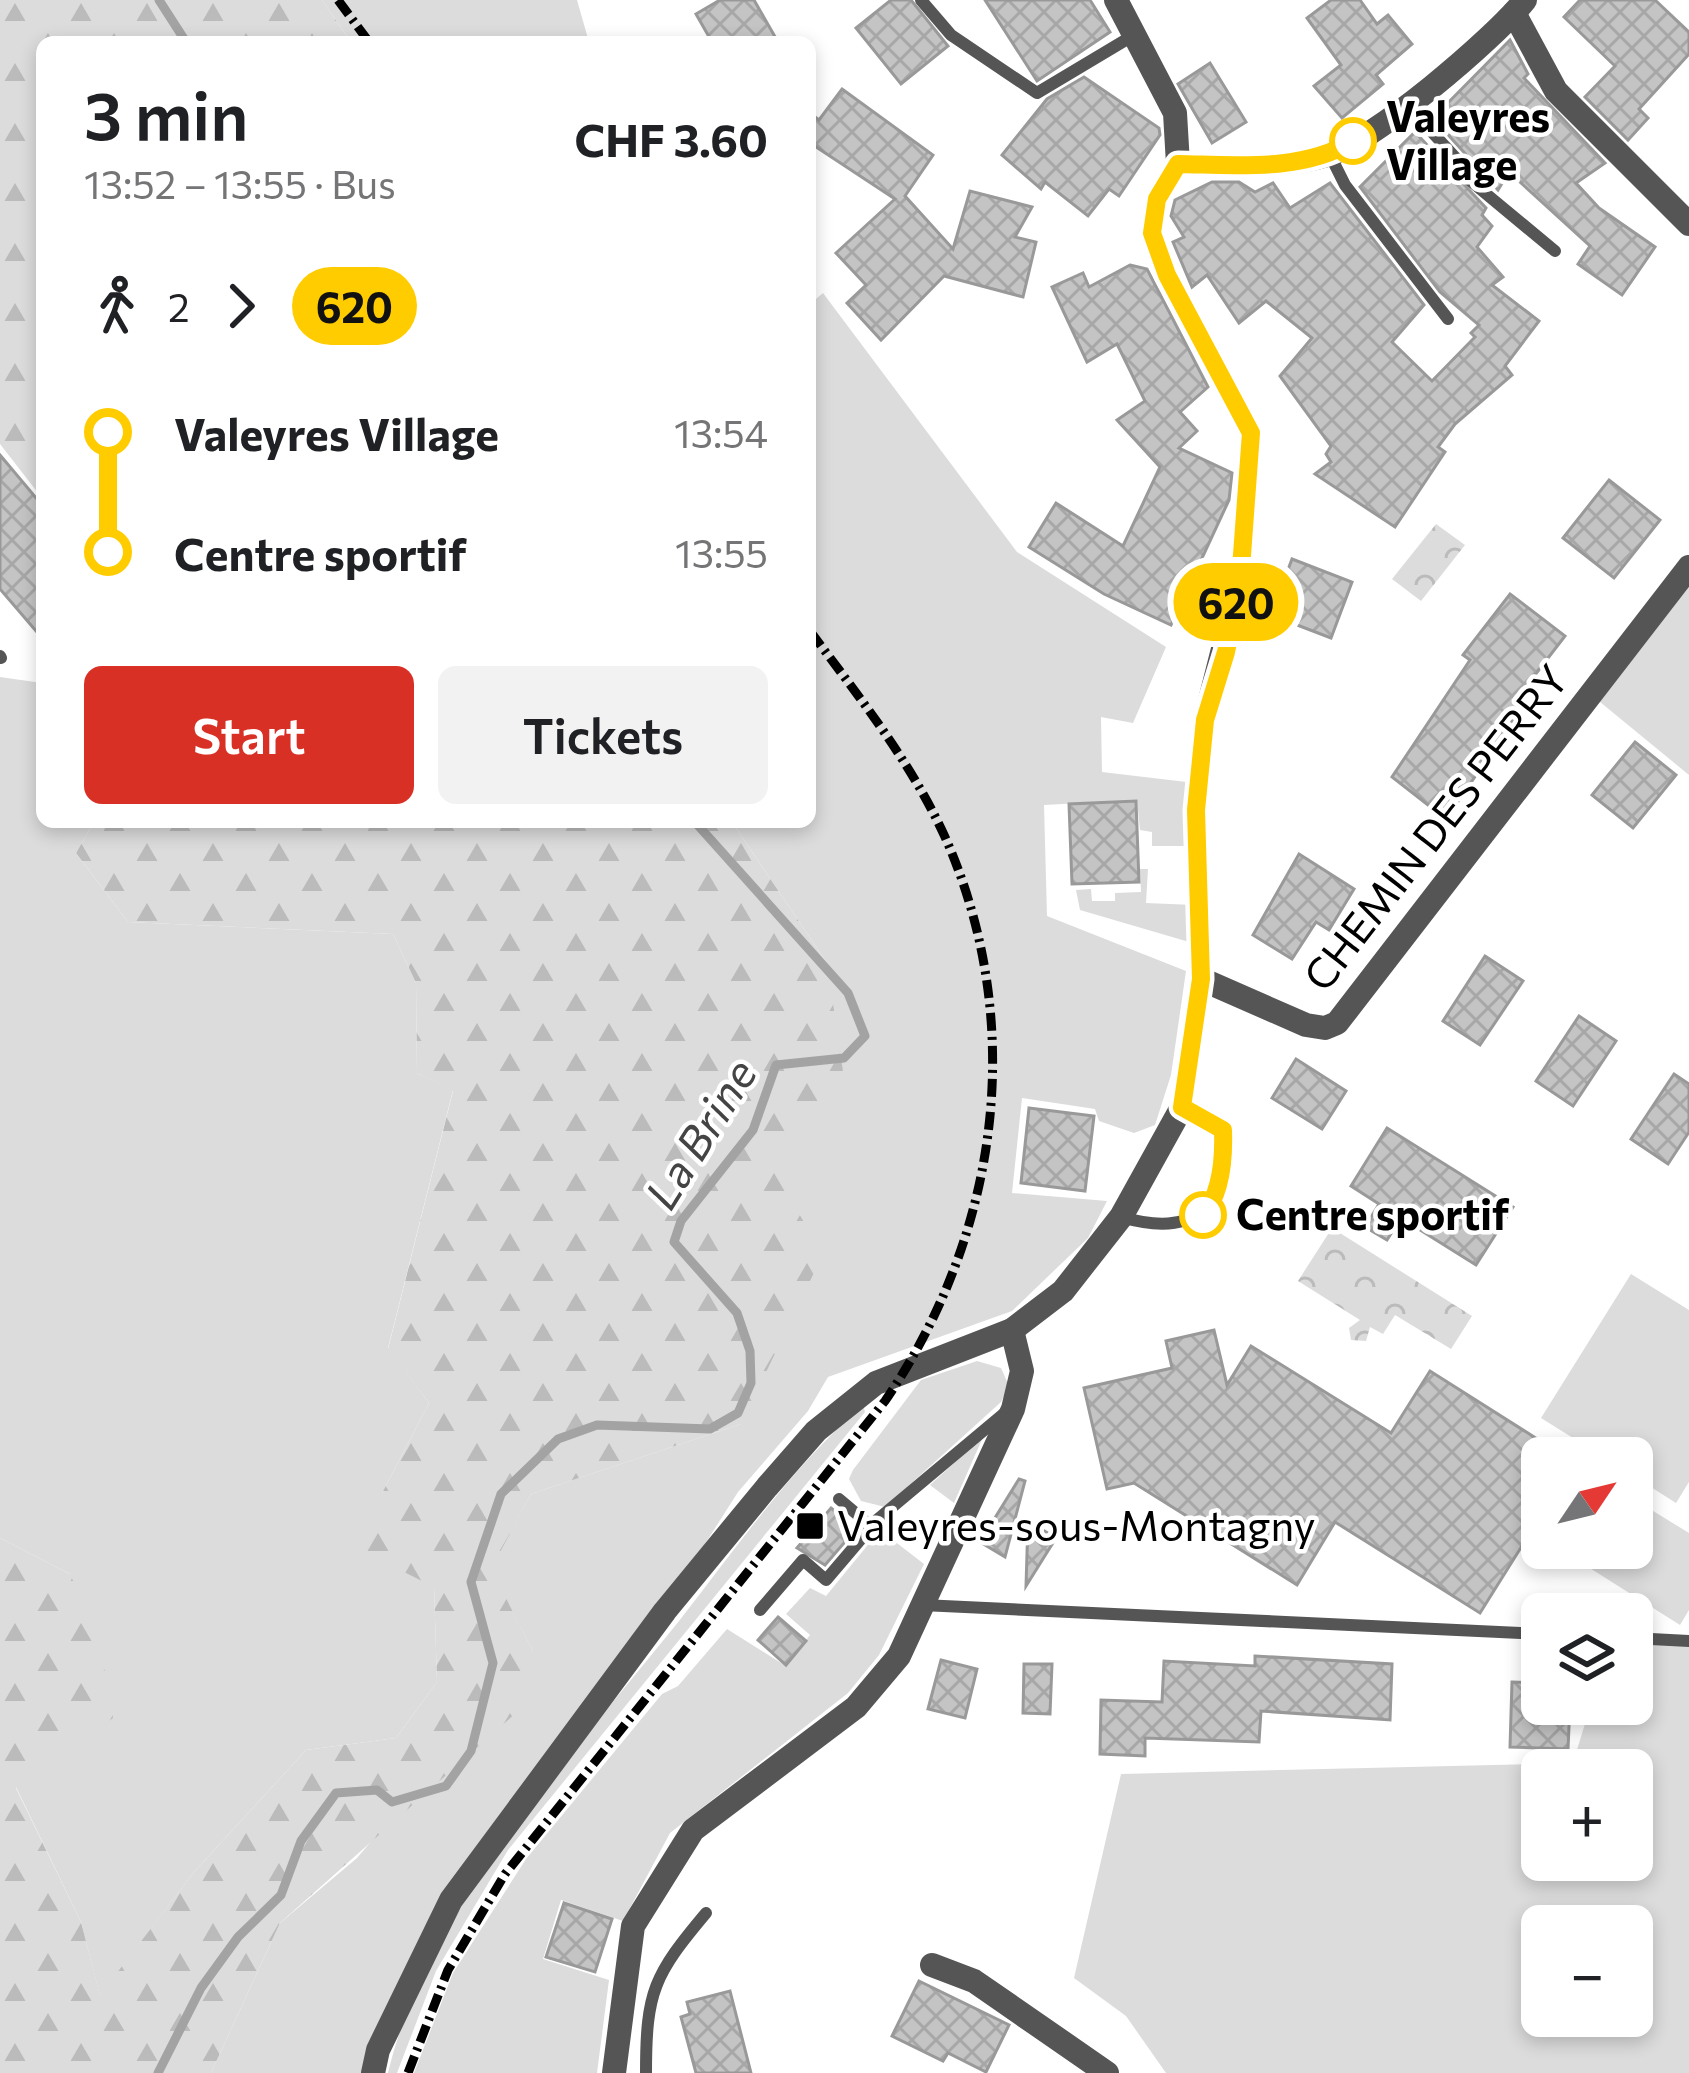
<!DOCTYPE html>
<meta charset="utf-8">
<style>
:root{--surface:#fff;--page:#f2f2f2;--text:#202124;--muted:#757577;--accent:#d93025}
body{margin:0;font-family:Commissioner,sans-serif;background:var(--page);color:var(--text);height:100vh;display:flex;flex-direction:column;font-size:45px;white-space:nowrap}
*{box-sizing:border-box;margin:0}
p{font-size:39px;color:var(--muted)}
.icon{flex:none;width:66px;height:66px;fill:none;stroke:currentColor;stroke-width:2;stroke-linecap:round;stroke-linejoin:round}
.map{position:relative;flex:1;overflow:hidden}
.drawer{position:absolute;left:36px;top:36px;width:780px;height:792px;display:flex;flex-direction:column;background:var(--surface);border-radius:18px;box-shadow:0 6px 18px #0003}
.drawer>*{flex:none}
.badge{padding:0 24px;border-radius:39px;font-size:42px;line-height:78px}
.needle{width:78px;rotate:55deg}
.controls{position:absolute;left:1521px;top:1437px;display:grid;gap:24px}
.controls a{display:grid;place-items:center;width:132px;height:132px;border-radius:18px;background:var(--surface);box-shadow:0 6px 18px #0003;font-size:60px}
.map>.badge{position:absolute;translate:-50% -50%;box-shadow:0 0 0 6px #fff}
.legs{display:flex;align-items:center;gap:18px;height:132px;padding:0 48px;font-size:39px}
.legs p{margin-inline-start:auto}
.head{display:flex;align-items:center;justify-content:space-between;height:204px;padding:0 48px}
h1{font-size:66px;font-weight:600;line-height:90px}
.cta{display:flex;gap:24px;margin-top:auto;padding:24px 48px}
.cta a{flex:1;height:138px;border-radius:18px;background:var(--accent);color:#fff;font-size:48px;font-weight:600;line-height:138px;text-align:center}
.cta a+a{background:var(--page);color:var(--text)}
ul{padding:0 48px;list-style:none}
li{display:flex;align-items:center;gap:42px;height:120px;font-size:45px}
li i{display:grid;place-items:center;width:18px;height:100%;margin:0 15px;background:currentColor}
li i::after{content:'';width:30px;height:30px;margin:-15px;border:9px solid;border-radius:50%;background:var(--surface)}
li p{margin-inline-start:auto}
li:first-child i{background:linear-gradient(#0000 50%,currentColor 0)}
li:last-child i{background:linear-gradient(currentColor 50%,#0000 0)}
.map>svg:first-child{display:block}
</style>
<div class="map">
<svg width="1689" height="2073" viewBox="0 0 1689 2073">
<defs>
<pattern id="forest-firs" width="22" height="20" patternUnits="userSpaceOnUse" patternTransform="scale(3)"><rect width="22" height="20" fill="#dcdcdc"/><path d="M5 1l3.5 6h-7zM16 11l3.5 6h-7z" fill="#bbb"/></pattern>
<pattern id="park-crowns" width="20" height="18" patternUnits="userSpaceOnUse" patternTransform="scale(3)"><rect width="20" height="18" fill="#dcdcdc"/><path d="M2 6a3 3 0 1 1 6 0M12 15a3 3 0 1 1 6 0" fill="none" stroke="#bbb"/></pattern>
<pattern id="building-cross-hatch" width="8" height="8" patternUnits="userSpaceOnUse" patternTransform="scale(3)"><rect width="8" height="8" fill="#c4c4c4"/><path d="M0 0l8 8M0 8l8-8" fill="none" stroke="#a7a7a7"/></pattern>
</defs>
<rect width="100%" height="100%" fill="#fff"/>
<g fill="#dcdcdc" fill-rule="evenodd">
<path d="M 322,0 L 577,0 L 589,42 L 351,42 Z"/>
<path d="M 823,293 L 1017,552 L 1166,647 L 1133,723 L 1101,717 L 1102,772 L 1195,783 L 1194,846 L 1152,846 L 1152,832 L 1140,830 L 1137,800 L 1044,805 L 1047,916 L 1186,971 L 1171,1075 L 1155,1125 L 1134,1133 L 1099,1121 L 1095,1109 L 1022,1098 L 1012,1193 L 1107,1201 L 1088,1238 L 1012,1311 L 828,1377 L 808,1411 L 738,1492 L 663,1610 L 448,1899 L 371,2073 L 211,2073 L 280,1923 L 357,1858 L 533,1651 L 490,1569 L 531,1494 L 741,1424 L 770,1165 L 827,963 L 732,822 L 810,822 L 810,304 Z"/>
<path d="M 1689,571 L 1689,775 L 1594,697 Z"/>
<path d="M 0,677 L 42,683 L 42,822 L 94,822 L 76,853 L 128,922 L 393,934 L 416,983 L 417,1073 L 453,1090 L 388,1348 L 429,1403 L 382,1493 L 434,1586 L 437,1682 L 396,1738 L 306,1750 L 194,1872 L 100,1996 L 81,1922 L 16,1787 L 70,1574 L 0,1538 Z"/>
<path d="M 1140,869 L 1148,869 L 1146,903 L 1194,905 L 1196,944 L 1080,910 L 1076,890 L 1091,889 L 1092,901 L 1115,901 L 1115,893 L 1141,892 Z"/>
<path d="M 1631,1274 L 1689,1310 L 1689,1482 L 1676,1503 L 1632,1475 L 1632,1458 L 1605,1458 L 1541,1418 Z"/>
<path d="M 977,1361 L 1001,1368 L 1009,1386 L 1001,1402 L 885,1507 L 861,1501 L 849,1479 L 853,1470 L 921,1380 Z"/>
<path d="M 863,1405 L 865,1412 L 508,1850 L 436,1971 L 397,2073 L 388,2073 C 426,1910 576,1750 679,1621 C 737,1547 792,1467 863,1405 Z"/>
<path d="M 983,1437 L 954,1503 L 930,1485 Z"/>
<path d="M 1632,1498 L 1689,1533 L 1689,1610 L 1680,1625 L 1558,1548 L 1632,1548 Z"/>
<path d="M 880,1530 L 924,1564 L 879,1655 L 848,1693 L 670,1833 L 623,1921 L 561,1900 L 543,1959 L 609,1980 L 597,2073 L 414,2073 L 453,1973 L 526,1859 L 662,1694 L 678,1686 L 727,1629 L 786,1666 L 810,1635 L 786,1614 L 810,1588 L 826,1596 Z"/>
<path d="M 1632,1641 L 1689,1643 L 1689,2073 L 1166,2073 L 1126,2016 L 1074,1978 L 1121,1774 L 1573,1763 L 1591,1704 L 1632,1704 ZM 1542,1770 L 1632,1770 L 1632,1860 L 1542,1860 ZM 1542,1926 L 1632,1926 L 1632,2016 L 1542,2016 Z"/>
</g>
<g fill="url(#forest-firs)">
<path d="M 0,0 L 322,0 L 351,42 L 42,42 L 42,498 L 0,444 Z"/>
<path d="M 94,822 L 732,822 L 827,963 L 848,1105 L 770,1165 L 823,1254 L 741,1424 L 531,1494 L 491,1569 L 533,1651 L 517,1712 L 280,1923 L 211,2073 L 0,2073 L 0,1538 L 70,1574 L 99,1640 L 113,1718 L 16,1788 L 81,1922 L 100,1995 L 194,1872 L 306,1750 L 396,1738 L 437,1682 L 434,1587 L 364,1552 L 382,1493 L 429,1403 L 388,1349 L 453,1091 L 417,1073 L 416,983 L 393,934 L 128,922 L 76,853 Z"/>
</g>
<g fill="url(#park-crowns)">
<path d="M 1436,524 L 1465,545 L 1421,601 L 1392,579 Z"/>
<path d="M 1332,1228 L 1472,1316 L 1451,1349 L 1395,1315 L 1383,1334 L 1370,1327 L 1366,1341 L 1351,1340 L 1349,1328 L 1360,1320 L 1298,1281 Z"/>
</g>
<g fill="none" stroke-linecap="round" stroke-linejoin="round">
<g stroke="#a3a3a3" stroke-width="9">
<path d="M 159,0 L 186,42"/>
<path d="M 158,2073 L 201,1988 L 238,1937 L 281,1895 L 301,1841 L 336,1793 L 377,1790 L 392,1802 L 446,1786 L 471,1751 L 493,1663 L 471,1582 L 501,1494 L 558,1439 L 597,1425 L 710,1429 L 738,1413 L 751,1383 L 750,1351 L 737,1313 L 674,1242 L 681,1221 L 753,1130 L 776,1065 L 844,1058 L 865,1036 L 848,993 L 695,822"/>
</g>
</g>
<g fill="url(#building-cross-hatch)" stroke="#999" stroke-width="3">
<path d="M 720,0 L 754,0 L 778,42 L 712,42 L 696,14 Z"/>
<path d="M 891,0 L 911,0 L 948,46 L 901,84 L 856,28 Z"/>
<path d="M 985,0 L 1090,0 L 1110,32 L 1037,81 Z"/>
<path d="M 1331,0 L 1360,0 L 1377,24 L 1388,15 L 1412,44 L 1376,75 L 1383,84 L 1342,118 L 1314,86 L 1341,65 L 1307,18 Z"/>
<path d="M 1580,0 L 1655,0 L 1689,32 L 1689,54 L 1639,109 L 1648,118 L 1628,140 L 1585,97 L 1615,66 L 1564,17 Z"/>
<path d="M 1510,40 L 1528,74 L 1524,78 L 1605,163 L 1576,183 L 1599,208 L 1655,247 L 1622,295 L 1578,264 L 1590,246 L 1509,172 L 1498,190 L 1433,118 Z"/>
<path d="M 1210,63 L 1246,122 L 1212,143 L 1178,84 Z"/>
<path d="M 1084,77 L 1159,128 L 1160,135 L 1119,196 L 1109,189 L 1088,216 L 1045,182 L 1041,189 L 1002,155 L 1047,99 Z"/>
<path d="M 842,89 L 933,155 L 905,196 L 953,249 L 970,191 L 1032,207 L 1015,237 L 1036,242 L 1023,297 L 944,276 L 881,340 L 847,303 L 866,285 L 836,253 L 895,199 L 810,143 L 810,113 L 819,120 Z"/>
<path d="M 1415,132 L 1486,208 L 1482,215 L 1492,226 L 1477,247 L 1503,277 L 1492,285 L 1539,321 L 1505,366 L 1512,375 L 1455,424 L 1438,447 L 1445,452 L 1395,527 L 1315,474 L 1331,462 L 1326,454 L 1331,446 L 1280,376 L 1312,338 L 1266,301 L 1239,323 L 1207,275 L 1192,287 L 1173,242 L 1184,237 L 1171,216 L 1175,200 L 1212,182 L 1239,182 L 1255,192 L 1273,183 L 1290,208 L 1330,183 L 1424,305 L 1392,342 L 1432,381 L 1475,337 L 1471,333 L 1479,325 L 1440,292 L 1360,187 Z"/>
<path d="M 1130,265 L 1147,269 L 1208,387 L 1180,412 L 1197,431 L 1179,448 L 1232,473 L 1229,500 L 1171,625 L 1104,594 L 1029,547 L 1056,503 L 1123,546 L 1160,467 L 1117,420 L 1145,401 L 1117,344 L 1087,362 L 1052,287 L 1083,273 L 1089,287 Z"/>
<path d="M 0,455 L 42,505 L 42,638 L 0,589 Z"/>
<path d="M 1609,480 L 1660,520 L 1614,578 L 1563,538 Z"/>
<path d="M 1292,559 L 1352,582 L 1331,638 L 1271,615 Z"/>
<path d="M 1510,594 L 1565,636 L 1518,697 L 1526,702 L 1446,819 L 1392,777 L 1470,660 L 1463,655 Z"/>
<path d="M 1635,742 L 1676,775 L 1633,828 L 1592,795 Z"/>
<path d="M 1136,801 L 1139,882 L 1072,884 L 1069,804 Z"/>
<path d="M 1299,854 L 1354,889 L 1329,930 L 1316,922 L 1292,959 L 1253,935 Z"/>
<path d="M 1485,956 L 1523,981 L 1480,1045 L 1443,1021 Z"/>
<path d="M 1579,1016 L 1616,1041 L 1573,1106 L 1536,1081 Z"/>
<path d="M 1296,1059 L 1346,1091 L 1322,1129 L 1272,1098 Z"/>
<path d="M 1674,1074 L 1689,1084 L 1689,1132 L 1668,1164 L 1631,1139 Z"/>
<path d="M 1029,1108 L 1094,1116 L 1085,1191 L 1021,1183 Z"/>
<path d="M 1387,1128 L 1513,1207 L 1476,1265 L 1401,1218 L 1387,1240 L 1365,1227 L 1379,1204 L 1351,1186 Z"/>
<path d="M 1214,1330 L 1227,1385 L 1251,1346 L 1391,1433 L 1430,1371 L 1542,1442 L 1542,1514 L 1480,1613 L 1335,1522 L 1297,1585 L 1134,1483 L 1107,1489 L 1084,1388 L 1172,1368 L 1166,1341 Z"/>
<path d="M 1019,1479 L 1025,1481 L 1005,1557 L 980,1542 Z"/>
<path d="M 831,1508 L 856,1529 L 825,1565 L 797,1548 Z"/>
<path d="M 1028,1521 L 1056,1538 L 1026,1586 Z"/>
<path d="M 778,1617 L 806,1641 L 786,1665 L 758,1640 Z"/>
<path d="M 1255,1656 L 1392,1664 L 1390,1720 L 1261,1711 L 1259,1742 L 1145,1738 L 1145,1756 L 1100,1754 L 1101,1700 L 1162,1702 L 1164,1661 L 1255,1666 Z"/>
<path d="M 941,1660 L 977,1669 L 965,1718 L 928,1709 Z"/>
<path d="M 1024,1664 L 1052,1664 L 1050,1714 L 1023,1713 Z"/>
<path d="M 1512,1682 L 1542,1683 L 1542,1704 L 1570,1704 L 1568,1749 L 1510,1747 Z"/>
<path d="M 564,1903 L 612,1919 L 595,1972 L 546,1957 Z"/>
<path d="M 919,1981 L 1009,2025 L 986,2072 L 948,2053 L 943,2061 L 892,2036 Z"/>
<path d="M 730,1991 L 751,2073 L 696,2073 L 681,2017 L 690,2014 L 687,2002 Z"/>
</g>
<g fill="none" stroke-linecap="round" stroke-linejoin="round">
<g stroke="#555" stroke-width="12">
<path d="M 921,0 L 951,35 L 1037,93 L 1134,35"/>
<path d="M 1408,106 L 1465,168 L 1467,178 L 1555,251"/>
<path d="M 1330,155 L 1345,185 L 1448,319"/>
<path d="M 0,656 L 1,658"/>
<path d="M 1121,1217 C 1198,1239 1226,1206 1223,1130 L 1183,1107"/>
<path d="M 839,1499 L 871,1526"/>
<path d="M 922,1605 L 1542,1634"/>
<path d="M 760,1610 L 803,1560 L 826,1580 L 878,1519 L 1007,1411"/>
<path d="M 1632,1638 L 1689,1641"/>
<path d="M 646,2073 C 646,1991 654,1975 706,1913"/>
</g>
<g stroke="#555" stroke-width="24">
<path d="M 1514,13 L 1556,91 L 1689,224"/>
<path d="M 1178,164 C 1227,165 1279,170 1327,155 C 1373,142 1494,39 1525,0"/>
<path d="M 1201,979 L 1306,1025 L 1325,1028 L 1337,1023 L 1689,567"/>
<path d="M 932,1965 L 974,1981 L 1107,2073"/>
<path d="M 614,2073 L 633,1926 L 693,1830 L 856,1707 L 899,1656 L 1013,1409 L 1022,1371 L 1012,1330"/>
</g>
<path stroke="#555" stroke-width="24" d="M 373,2073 L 378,2050 L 451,1900 L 665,1611 L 767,1487 L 816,1431 L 876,1383 L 1012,1330 L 1063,1291 L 1121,1217 L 1182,1107 L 1201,979 L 1196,810 L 1205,720 L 1240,582 L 1251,433 L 1167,275 L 1152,233 L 1157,199 L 1178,164 L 1175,113 L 1116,0"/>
<g stroke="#000" stroke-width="9" stroke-dasharray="18 6 3 6" stroke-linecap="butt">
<path d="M 338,0 L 369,42"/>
<path d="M 408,2073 L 448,1970 L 505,1874 L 885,1401 C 999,1234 1028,1024 945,837 C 911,762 859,697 810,631"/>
</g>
</g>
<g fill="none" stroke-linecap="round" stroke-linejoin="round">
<defs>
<path id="line-1" d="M 1203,1215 C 1222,1193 1224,1158 1223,1130 L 1182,1107 L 1201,979 L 1196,810 L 1205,720 L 1226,652 L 1240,582 L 1251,433 L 1167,275 L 1152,233 L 1157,199 L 1178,164 C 1236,165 1302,172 1353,141"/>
</defs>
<use href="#line-1" stroke="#fff" stroke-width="27"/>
<use href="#line-1" stroke="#fc0" stroke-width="18"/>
</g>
<g fill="#fff" stroke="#fc0" stroke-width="6">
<circle cx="1353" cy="141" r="21"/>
<circle cx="1203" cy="1215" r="21"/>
</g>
<rect fill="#000" stroke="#fff" stroke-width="4.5" x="795" y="1511" width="30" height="30" rx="6"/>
<g text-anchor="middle" stroke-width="9" stroke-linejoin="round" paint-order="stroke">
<g font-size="42" font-weight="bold" fill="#000" stroke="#fff" text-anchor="start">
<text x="1386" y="132">Valeyres<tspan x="1386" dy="48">Village</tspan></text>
<text x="1236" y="1230">Centre sportif</text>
</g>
<g font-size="42" fill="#000" stroke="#fff">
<text transform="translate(1436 828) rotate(-52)" y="15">CHEMIN DES PERRY</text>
</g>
<g font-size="42" fill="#000" stroke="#fff" text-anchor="start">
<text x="837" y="1541">Valeyres-sous-Montagny</text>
</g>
<g font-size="45" font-style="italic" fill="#444" stroke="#fff">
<text transform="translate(701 1134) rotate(-58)" y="16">La Brine</text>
</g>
</g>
</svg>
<div class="controls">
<a><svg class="needle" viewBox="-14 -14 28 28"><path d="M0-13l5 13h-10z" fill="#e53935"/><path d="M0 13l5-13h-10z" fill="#757577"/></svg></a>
<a><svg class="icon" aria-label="layers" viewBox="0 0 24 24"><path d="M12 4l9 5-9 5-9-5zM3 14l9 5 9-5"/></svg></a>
<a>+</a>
<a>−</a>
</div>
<b class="badge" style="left:1236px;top:602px;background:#fc0;color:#111">620</b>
<section class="drawer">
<div class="head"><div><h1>3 min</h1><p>13:52 – 13:55 · Bus</p></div><b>CHF 3.60</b></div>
<div class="legs"><svg class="icon" aria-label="walk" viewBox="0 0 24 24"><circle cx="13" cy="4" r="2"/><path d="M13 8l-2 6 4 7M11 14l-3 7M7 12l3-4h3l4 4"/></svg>2<svg class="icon" aria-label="forward" viewBox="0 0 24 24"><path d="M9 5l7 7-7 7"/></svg><b class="badge" style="background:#fc0;color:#111">620</b></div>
<ul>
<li><i style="color:#fc0"></i><b>Valeyres Village</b><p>13:54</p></li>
<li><i style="color:#fc0"></i><b>Centre sportif</b><p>13:55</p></li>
</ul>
<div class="cta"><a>Start</a><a>Tickets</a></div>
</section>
</div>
